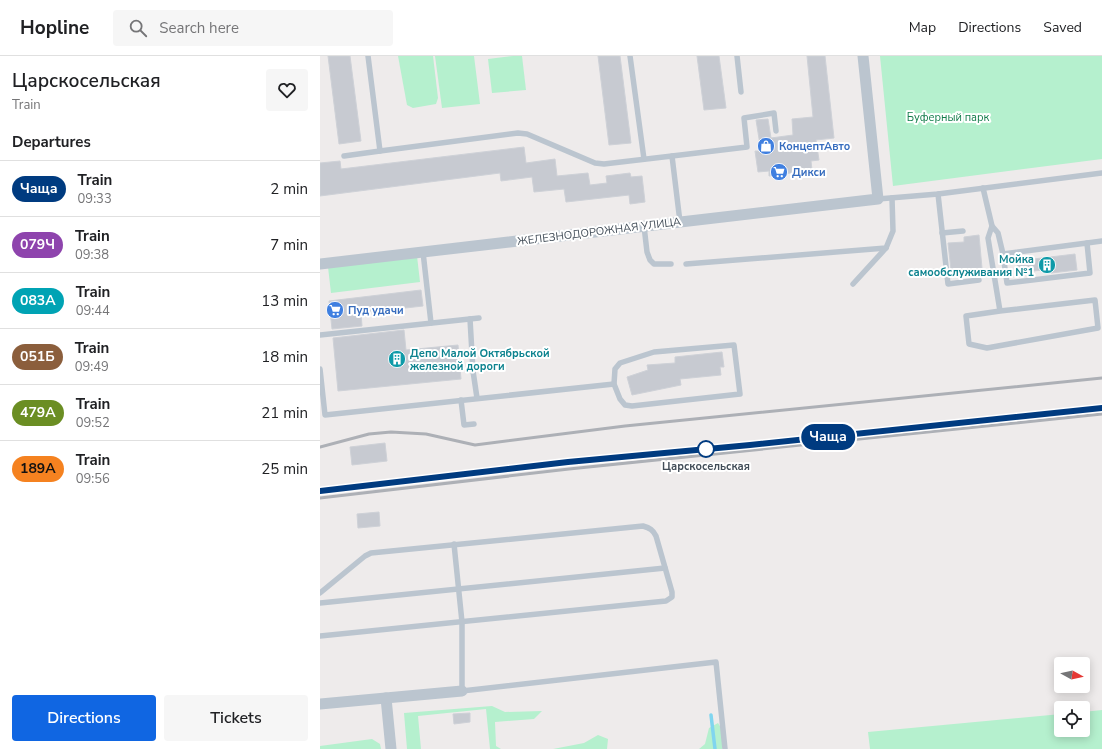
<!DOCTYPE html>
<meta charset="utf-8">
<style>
:root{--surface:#fff;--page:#f6f6f6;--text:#202124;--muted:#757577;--line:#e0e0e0;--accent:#1066e2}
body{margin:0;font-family:"Nunito Sans",sans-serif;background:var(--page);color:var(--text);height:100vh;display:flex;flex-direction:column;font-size:15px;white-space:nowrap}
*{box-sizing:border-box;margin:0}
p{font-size:13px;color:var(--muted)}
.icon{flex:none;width:22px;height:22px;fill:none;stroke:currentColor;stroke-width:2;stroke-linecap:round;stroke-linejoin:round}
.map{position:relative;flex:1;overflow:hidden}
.side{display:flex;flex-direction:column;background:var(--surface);width:320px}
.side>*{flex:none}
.badge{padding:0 8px;border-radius:13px;font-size:14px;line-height:26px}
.needle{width:26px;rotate:98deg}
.controls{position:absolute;left:734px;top:601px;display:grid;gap:8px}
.controls a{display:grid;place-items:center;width:36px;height:36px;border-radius:4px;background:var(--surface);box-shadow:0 2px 10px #0003;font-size:20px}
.map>.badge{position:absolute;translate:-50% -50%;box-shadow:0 0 0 2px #fff}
h2{padding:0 12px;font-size:15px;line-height:36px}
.round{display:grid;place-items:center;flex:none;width:42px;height:42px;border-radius:4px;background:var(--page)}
.head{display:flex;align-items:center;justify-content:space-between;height:68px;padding:0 12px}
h1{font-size:19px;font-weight:600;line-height:30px}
.primary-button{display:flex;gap:8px;margin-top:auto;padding:8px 12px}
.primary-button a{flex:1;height:46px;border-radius:4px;background:var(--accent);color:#fff;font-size:16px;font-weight:600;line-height:46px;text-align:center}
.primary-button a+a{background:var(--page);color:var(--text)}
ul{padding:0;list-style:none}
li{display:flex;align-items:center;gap:12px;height:56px;padding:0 12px;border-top:1px solid var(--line)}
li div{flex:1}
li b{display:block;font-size:15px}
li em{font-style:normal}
li .badge{min-width:44px;font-weight:700;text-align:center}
header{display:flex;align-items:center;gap:24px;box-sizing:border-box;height:56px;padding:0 20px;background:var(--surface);border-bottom:1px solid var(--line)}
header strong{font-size:19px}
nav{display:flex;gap:22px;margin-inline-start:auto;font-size:14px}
.search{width:280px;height:36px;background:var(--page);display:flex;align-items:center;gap:10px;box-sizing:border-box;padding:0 14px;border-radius:4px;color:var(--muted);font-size:15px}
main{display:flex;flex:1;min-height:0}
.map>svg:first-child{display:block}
</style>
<header>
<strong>Hopline</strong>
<div class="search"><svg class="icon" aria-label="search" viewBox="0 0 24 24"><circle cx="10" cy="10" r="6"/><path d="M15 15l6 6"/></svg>Search here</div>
<nav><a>Map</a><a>Directions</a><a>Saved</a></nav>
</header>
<main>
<section class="side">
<div class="head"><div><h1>Царскосельская</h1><p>Train</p></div><a class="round"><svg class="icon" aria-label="heart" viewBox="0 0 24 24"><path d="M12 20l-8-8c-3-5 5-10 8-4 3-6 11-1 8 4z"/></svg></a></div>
<h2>Departures</h2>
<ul>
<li><span class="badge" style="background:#003b80;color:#fff">Чаща</span><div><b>Train</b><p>09:33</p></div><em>2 min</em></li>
<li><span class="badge" style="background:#8e44ad;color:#fff">079Ч</span><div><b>Train</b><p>09:38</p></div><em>7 min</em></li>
<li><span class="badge" style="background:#00a3b4;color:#fff">083А</span><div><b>Train</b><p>09:44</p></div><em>13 min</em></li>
<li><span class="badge" style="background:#8b5e3c;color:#fff">051Б</span><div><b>Train</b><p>09:49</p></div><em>18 min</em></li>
<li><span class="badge" style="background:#6b8e23;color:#fff">479А</span><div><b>Train</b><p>09:52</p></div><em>21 min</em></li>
<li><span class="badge" style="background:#f58220;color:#111">189А</span><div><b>Train</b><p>09:56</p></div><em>25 min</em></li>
</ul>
<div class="primary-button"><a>Directions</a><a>Tickets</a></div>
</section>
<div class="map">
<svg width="782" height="693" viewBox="0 0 782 693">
<rect width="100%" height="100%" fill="#eeebeb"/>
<g fill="#b5f0ce">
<path d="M 78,0 L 113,0 L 118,42 L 116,48 L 93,52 L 87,49 Z"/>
<path d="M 115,0 L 154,0 L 160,48 L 122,52 Z"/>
<path d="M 193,0 L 202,0 L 206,34 L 172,37 L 168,3 Z"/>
<path d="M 560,0 L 782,0 L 782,103 L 573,130 Z"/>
<path d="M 97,200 L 100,226 L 11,237 L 8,211 Z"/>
<path d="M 172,650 L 185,656 L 222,655 L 214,663 L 175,666 L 176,690 L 181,693 L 170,693 L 166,653 L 98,660 L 101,693 L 87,693 L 84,657 Z"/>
<path d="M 782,654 L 782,693 L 550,693 L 548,676 L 741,658 L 741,674 L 763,674 L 763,656 Z"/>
<path d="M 398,667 C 403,674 405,684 402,693 L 379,693 L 385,688 L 389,672 Z"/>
<path d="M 278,679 L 288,683 L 287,693 L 233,693 L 264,687 Z"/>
<path d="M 52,683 L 60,688 L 61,693 L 0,693 L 0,690 Z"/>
</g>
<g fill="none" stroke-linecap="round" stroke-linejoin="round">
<path stroke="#80d5ef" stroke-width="3.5" d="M 391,659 L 395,693"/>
</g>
<g fill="#c7cad1" stroke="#ced1d7">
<path d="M 8,0 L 30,0 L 41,85 L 19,88 Z"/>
<path d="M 278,0 L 300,0 L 311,87 L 289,89 Z"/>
<path d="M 377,0 L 399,0 L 406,52 L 384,54 Z"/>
<path d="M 487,0 L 505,0 L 514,82 L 496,84 L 499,104 L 491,105 L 492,114 L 449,120 L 449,115 L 438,116 L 435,95 L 441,95 L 436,64 L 448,63 L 451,82 L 473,79 L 472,63 L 493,61 Z"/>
<path d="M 204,91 L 206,107 L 235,103 L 237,120 L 268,117 L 270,129 L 287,127 L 286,120 L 310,117 L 311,121 L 322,120 L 325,146 L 310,148 L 309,139 L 246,146 L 244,133 L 214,136 L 212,121 L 181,125 L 180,117 L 0,140 L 0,107 L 20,105 L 21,113 Z"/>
<path d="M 659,179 L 662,212 L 631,214 L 628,187 L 644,186 L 644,181 Z"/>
<path d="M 755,198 L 757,214 L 731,217 L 730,213 L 698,217 L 697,205 Z"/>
<path d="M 101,234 L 103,250 L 41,257 L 42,270 L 12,273 L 9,245 Z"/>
<path d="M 84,274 L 86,294 L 138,289 L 141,323 L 18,335 L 13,282 Z"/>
<path d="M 402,296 L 404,311 L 400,311 L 401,319 L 360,323 L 361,329 L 312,339 L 307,321 L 328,314 L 327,309 L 355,307 L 355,301 Z"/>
<path d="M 65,387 L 67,405 L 32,409 L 30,391 Z"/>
<path d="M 59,456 L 60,470 L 38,472 L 37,458 Z"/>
<path d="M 150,657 L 150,666 L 134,668 L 133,658 Z"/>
</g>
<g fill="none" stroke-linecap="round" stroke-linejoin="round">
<g stroke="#bbc5cf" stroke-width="5.5">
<path d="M 48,0 L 60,95 L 198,77 L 207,78 L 275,107 L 284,108 L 352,100 L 360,166"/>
<path d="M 310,0 L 324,103"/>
<path d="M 417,0 L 421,36"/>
<path d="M 24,100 L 60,95"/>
<path d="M 352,100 L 427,91 L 424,62 L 454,57 L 456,75"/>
<path d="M 663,132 L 672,170 L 678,177 L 683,198 L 687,227 L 770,217 L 767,187 L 683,198"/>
<path d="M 618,138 L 628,228 L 659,224"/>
<path d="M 558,143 L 618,138 L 782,117"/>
<path d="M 324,170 L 327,196 L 330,204 L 334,208 L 351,208"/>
<path d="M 672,170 L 668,182 L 680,255 L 775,244 L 778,272 L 667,292 L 649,288 L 646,260 L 680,255"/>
<path d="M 622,177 L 643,175"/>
<path d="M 767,187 L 782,185"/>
<path d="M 103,196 L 111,267"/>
<path d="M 366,208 L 566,192 L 573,175 L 572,142"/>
<path d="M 533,228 L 566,192"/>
<path d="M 150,263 L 153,315 L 157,342"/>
<path d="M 0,279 L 159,262"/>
<path d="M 414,289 L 420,338 L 312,350 L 305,349 L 300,343 L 294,328 L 295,313 L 300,307 L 334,296 Z"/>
<path d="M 0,313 L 5,359 L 294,328"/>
<path d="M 141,344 L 144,369 L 154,368"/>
<path d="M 134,488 L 142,566 L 142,635 L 396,606 L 405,693"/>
<path d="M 0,537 L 45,500 L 51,497 L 323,470 C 330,472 333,474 336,480 L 352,536 L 352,541 L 346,545 L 0,580"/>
<path d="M 0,547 L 345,512"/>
</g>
<g stroke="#bbc5cf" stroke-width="11">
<path d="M 0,208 L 558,143 L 543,0"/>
<path d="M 66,642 L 71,693"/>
<path d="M 0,648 L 142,635"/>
</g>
<g stroke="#adb0b6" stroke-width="3">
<path d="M 706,360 L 782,352"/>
<path d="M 0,391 L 49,378 L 71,376 L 106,378 L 155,389 L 305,370 L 782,322"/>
<path d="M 0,435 L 248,406 L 412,391"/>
<path d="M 0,442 L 249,413 L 782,358"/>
</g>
</g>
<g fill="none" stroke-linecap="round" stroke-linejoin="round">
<defs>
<path id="line" d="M 0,435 L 248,406 L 430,389 L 782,352"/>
</defs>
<use href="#line" stroke="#fff" stroke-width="9"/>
<use href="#line" stroke="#003b80" stroke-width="6"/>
</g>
<defs>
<symbol id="shop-disc" viewBox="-11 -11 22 22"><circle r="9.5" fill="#3f7fe0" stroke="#fff"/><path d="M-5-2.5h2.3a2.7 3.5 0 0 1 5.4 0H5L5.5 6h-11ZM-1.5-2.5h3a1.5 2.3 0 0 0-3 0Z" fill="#fff"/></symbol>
<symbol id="supermarket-disc" viewBox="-11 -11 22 22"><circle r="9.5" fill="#3f7fe0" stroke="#fff"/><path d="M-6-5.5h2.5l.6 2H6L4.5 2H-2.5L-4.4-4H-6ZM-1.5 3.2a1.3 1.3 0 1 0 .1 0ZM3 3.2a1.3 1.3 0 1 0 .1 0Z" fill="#fff"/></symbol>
<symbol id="building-disc" viewBox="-11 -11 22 22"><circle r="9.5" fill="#0f9aa8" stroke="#fff"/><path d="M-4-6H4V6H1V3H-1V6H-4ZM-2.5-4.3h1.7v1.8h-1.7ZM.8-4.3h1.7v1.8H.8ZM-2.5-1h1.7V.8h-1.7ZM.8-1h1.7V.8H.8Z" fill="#fff"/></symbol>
</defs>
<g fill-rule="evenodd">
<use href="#shop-disc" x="436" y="80" width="20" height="20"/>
<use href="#supermarket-disc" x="449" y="106" width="20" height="20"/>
<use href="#building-disc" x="717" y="199" width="20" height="20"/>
<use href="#supermarket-disc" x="5" y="244" width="20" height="20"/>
<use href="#building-disc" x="67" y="293" width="20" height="20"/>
</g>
<circle fill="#fff" stroke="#003b80" stroke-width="2" cx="386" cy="393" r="8"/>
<g text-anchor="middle" stroke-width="4" stroke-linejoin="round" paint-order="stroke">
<g font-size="11" fill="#127c4a" stroke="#fff">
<text x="628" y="65">Буферный парк</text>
</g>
<g font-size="11" font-weight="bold" fill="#366cbe" stroke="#fff" text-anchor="start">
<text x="459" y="94">КонцептАвто</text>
<text x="472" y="120">Дикси</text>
<text x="28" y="258">Пуд удачи</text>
</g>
<g font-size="11" fill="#434e59" stroke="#fff">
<text transform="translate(279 175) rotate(-7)" y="4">ЖЕЛЕЗНОДОРОЖНАЯ УЛИЦА</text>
</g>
<g font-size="11" font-weight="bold" fill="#0d838f" stroke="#fff" text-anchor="end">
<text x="714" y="207">Мойка<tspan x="714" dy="13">самообслуживания №1</tspan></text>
<text x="90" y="301" text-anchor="start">Депо Малой Октябрьской<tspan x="90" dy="13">железной дороги</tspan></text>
</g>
<g font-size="11" font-weight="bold" fill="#434e59" stroke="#fff">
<text x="386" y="414">Царскосельская</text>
</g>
</g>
</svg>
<div class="controls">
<a><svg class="needle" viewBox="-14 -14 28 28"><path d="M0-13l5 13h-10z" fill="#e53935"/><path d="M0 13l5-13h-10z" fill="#757577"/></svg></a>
<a><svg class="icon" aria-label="locate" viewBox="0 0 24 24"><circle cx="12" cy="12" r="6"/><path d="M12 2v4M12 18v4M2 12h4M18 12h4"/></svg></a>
</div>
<b class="badge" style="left:508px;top:381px;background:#003b80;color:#fff">Чаща</b>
</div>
</main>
